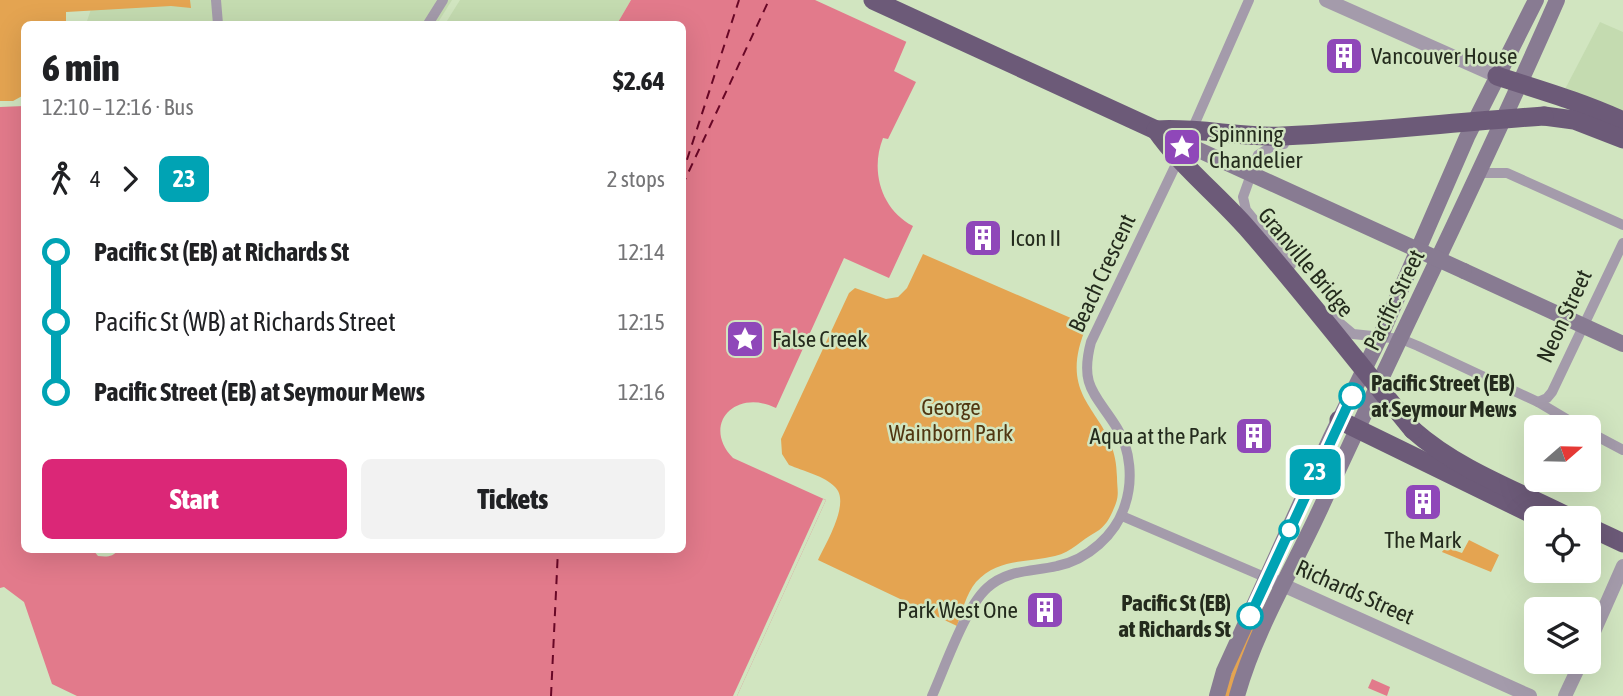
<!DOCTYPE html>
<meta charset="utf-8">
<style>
:root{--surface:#fff;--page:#f2f2f2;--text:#202124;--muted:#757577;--accent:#db2777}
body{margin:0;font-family:"Asap Condensed",sans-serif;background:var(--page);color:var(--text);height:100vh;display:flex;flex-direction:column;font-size:26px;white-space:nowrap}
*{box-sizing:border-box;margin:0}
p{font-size:23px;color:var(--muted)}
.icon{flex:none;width:38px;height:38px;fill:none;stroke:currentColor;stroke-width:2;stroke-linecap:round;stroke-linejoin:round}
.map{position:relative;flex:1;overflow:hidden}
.drawer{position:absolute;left:21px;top:21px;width:665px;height:532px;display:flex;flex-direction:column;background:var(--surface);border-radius:10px;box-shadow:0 7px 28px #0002}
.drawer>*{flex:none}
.badge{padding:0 14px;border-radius:10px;font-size:24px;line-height:46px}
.needle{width:46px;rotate:70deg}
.tools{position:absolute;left:1524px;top:415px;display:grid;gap:14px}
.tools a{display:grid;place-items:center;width:77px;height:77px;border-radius:10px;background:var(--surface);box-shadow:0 7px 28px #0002;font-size:35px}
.map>.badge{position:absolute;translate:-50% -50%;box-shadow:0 0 0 4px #fff}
.legs{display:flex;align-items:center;gap:10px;height:77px;padding:0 21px;font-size:23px}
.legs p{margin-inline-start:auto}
.summary{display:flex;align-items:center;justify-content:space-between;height:119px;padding:0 21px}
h1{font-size:38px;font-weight:800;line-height:52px}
.cta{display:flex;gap:14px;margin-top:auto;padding:14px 21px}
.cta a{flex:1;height:80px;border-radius:10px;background:var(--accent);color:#fff;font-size:28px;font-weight:800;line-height:80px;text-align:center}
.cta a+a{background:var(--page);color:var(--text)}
ul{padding:0 21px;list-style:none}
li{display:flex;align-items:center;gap:24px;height:70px;font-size:26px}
li i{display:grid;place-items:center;width:10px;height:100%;margin:0 9px;background:currentColor}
li i::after{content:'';width:18px;height:18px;margin:-9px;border:5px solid;border-radius:50%;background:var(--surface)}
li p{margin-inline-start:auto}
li:first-child i{background:linear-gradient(#0000 50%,currentColor 0)}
li:last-child i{background:linear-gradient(currentColor 50%,#0000 0)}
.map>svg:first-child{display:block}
</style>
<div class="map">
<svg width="1623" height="696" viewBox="0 0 1623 696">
<rect width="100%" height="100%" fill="#d1e5c0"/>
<g fill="#c4dbb0">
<path d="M 94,0 L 452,0 L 437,24 L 86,24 Z"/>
<path d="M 460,0 L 631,0 L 617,24 L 445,24 Z"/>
<path d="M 1600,22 L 1623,32 L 1623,113 L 1563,93 Z"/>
</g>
<g fill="#e4a451">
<path d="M 0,0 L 190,0 L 191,8 L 171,6 L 66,12 L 66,24 L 24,24 L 24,95 L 13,101 L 0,101 Z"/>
<path d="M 923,254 L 1087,325 C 1052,406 1117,409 1117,477 C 1117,490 1120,495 1114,508 C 1110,518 1105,527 1096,532 C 1081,540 1072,552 1055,556 C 1026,563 998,558 976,582 C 966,594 962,612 957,626 L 818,560 C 826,543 851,502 835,487 C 825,476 803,471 789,465 L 782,454 L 781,439 L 849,293 L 855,288 L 886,299 L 898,297 L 907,288 Z"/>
<path d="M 1469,540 L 1499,555 L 1491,572 L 1442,552 L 1445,547 L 1462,553 Z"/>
<path d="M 1260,605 L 1264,608 L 1229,696 L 1222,696 Z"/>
</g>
<g fill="#e27a8b">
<path d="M 631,0 L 924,0 L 894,71 L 916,82 L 888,139 L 883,138 C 870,171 881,209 913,226 L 889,278 L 844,258 L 776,408 C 735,388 701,425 733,458 L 826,500 L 737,696 L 77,696 L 52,684 L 24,602 L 4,587 L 0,588 L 0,107 L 24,106 L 24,550 L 93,550 L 98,556 C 107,557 113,557 118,550 L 682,550 L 682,24 L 617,24 Z"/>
<path d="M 1372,679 L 1390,687 L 1387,696 L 1368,688 Z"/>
</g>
<g fill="#d1e5c0">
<path d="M 815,0 L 928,0 L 909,43 Z"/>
<path d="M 823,499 L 826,500 L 737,696 L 733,696 Z"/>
</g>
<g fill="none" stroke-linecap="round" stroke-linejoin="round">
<g stroke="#680726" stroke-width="2" stroke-dasharray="9 7" stroke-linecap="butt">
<path d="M 682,175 L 739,0"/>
<path d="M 682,186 L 769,0"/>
<path d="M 551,696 L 558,550"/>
</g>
<g stroke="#a49bab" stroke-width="10">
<path d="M 216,0 L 218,24"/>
<path d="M 428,24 L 443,0"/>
<path d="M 1191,132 L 1249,0"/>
<path d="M 1284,144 L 1274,145 L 1258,155 L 1243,197 L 1246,210 L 1291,265"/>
<path d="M 1477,176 L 1481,173 L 1507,173 L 1623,225"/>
<path d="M 1334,318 L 1353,334 L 1401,339 L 1418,346 L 1538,402 L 1580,427"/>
<path d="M 1538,402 L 1547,398 L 1552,392 L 1623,243"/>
<path d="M 1589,432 L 1623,450"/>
<path d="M 1122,516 L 1267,578"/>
<path d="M 932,696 C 945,667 965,608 987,588 C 1008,569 1032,572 1057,566 C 1087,560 1116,535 1125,505 C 1133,481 1131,450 1117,428 C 1096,394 1079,387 1091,342 L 1180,156"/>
</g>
<g stroke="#a49bab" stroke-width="14">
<path d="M 1326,0 L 1497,76"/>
<path d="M 1274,581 L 1530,696"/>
<path d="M 1589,643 L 1623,566"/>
<path d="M 1565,696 L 1581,662"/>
</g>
<g stroke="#887b92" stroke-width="16">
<path d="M 1464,271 L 1623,344"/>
<path d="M 1217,696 L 1224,671 L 1330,439 L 1381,335 L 1467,137 L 1536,0"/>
<path d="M 1237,696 C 1256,628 1294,567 1323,503 C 1400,335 1483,170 1557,0"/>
</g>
<g stroke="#6c5a78" stroke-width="19">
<path d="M 873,0 L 1156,130"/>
<path d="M 1497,76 C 1540,90 1582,102 1623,121"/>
<path d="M 1544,116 L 1574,120 L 1623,139"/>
<path d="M 1339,420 L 1540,518"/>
<path d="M 1413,430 C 1458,470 1518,491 1571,518"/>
<path d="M 1589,527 L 1623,543"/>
</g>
<path stroke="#887b92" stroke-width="16" d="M 1157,131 L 1464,271"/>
<g stroke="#6c5a78" stroke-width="19">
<path d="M 1156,130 C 1181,166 1217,194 1247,228 C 1304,293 1358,363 1413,430"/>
<path d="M 1156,130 C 1199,127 1240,138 1283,136 C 1370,132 1457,122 1544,116"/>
</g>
</g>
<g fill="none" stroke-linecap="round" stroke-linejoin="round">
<defs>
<path id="line-1" d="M 1250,616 L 1352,396"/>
</defs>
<use href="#line-1" stroke="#fff" stroke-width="16"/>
<use href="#line-1" stroke="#00a3b4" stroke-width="10"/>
</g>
<defs>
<symbol id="building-square" viewBox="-11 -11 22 22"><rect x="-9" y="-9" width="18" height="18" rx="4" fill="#8f47b9" stroke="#d1e5c0"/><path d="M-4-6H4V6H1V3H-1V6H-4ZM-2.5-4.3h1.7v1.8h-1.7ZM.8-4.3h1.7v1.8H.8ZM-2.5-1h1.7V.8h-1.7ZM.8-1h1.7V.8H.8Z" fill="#fff"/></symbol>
<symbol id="sight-square" viewBox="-11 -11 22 22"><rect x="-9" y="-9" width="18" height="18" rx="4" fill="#8f47b9" stroke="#d1e5c0"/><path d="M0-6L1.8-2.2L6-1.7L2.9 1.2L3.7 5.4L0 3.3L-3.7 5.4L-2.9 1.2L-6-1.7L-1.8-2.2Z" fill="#fff"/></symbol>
</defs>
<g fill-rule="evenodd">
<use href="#building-square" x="1322" y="34" width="44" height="44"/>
<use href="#sight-square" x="1160" y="125" width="44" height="44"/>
<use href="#building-square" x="961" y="216" width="44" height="44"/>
<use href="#sight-square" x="723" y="317" width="44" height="44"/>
<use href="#building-square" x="1232" y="414" width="44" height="44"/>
<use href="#building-square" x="1401" y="480" width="44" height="44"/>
<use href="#building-square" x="1023" y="588" width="44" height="44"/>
</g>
<g fill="#fff" stroke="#00a3b4" stroke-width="3.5">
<circle cx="1352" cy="396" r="12"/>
<circle cx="1289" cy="530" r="9"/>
<circle cx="1250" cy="616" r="12"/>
</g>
<g text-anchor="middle" stroke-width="5" stroke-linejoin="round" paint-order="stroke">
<g font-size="23" fill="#242b1d" stroke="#d1e5c0" text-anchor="start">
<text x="1371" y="64">Vancouver House</text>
<text x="1209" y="142">Spinning<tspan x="1209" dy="26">Chandelier</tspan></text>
<text x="1010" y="246">Icon II</text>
<text x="772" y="347">False Creek</text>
<text x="1227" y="444" text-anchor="end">Aqua at the Park</text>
<text x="1423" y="548" text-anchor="middle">The Mark</text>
<text x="1018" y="618" text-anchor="end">Park West One</text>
</g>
<g font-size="23" fill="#242b1d" stroke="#d1e5c0">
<text transform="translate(1306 262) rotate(50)" y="8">Granville Bridge</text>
<text transform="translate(1102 273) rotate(-65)" y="8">Beach Crescent</text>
<text transform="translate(1394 300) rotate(-64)" y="8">Pacific Street</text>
<text transform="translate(1564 316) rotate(-65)" y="8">Neon Street</text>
<text transform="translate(1355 592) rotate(24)" y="8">Richards Street</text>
</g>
<g font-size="23" font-weight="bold" fill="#242b1d" stroke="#d1e5c0" text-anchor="start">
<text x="1371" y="391">Pacific Street (EB)<tspan x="1371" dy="26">at Seymour Mews</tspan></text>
<text x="1231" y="611" text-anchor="end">Pacific St (EB)<tspan x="1231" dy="26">at Richards St</tspan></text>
</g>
<g font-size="23" fill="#513611" stroke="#d1e5c0">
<text x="951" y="415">George<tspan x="951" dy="26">Wainborn Park</tspan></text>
</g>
</g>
</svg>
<div class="tools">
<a><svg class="needle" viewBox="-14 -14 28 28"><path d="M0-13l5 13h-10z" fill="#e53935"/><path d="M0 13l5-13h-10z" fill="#757577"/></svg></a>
<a><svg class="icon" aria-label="locate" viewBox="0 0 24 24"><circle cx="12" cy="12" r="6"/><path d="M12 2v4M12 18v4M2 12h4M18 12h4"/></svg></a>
<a><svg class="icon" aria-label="layers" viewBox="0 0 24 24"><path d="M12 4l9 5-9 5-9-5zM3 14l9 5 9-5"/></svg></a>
</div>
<b class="badge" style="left:1315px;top:472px;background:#00a3b4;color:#fff">23</b>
<section class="drawer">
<div class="summary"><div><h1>6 min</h1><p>12:10 – 12:16 · Bus</p></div><b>$2.64</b></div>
<div class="legs"><svg class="icon" aria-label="walk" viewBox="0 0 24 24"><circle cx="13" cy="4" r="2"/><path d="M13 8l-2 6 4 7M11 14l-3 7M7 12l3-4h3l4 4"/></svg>4<svg class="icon" aria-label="forward" viewBox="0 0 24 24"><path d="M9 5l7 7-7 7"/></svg><b class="badge" style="background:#00a3b4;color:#fff">23</b><p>2 stops</p></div>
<ul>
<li><i style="color:#00a3b4"></i><b>Pacific St (EB) at Richards St</b><p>12:14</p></li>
<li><i style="color:#00a3b4"></i><span>Pacific St (WB) at Richards Street</span><p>12:15</p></li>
<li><i style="color:#00a3b4"></i><b>Pacific Street (EB) at Seymour Mews</b><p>12:16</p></li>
</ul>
<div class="cta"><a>Start</a><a>Tickets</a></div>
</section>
</div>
